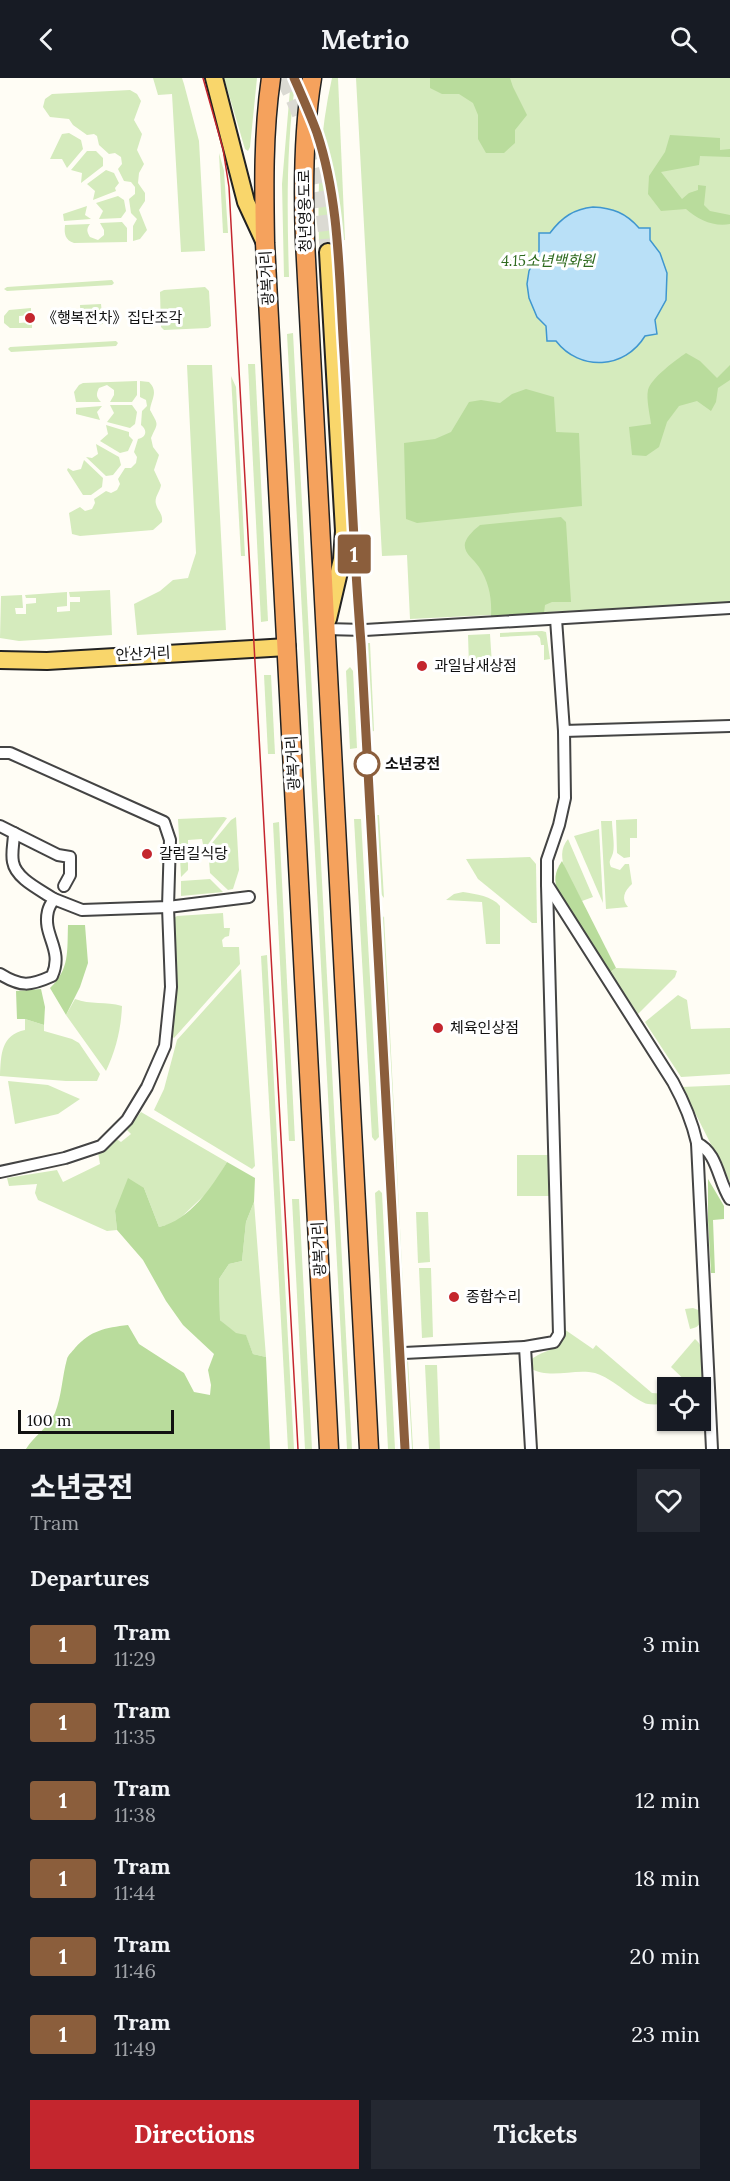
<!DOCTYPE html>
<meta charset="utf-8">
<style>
:root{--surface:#171b24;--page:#242831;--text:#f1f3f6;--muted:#9ea1a6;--accent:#c4262e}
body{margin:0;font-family:Lora,"Noto Sans KR",serif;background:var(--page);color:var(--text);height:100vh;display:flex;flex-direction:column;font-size:22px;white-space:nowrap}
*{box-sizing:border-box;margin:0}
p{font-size:20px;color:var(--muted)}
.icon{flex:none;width:33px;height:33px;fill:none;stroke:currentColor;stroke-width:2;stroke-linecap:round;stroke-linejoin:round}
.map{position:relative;height:1371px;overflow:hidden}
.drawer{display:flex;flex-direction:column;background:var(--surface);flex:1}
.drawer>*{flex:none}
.badge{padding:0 12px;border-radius:4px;font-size:21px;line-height:39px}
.tools{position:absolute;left:657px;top:1299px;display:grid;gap:12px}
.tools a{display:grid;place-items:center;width:54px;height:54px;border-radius:0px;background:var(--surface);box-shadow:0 2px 4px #0004;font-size:30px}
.scale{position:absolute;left:18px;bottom:15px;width:156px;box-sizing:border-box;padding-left:6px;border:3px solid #111;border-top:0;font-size:16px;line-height:21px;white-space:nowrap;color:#111;-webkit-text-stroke:4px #fff;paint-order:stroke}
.map>.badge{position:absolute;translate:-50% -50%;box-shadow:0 0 0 3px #fff}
h2{padding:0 30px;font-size:22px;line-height:54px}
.round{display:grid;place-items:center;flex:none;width:63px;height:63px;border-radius:0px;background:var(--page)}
.headline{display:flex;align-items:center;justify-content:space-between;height:102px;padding:0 30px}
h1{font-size:28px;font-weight:800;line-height:45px}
.cta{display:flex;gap:12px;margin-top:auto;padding:12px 30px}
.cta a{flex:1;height:69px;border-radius:0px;background:var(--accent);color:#fff;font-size:24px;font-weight:800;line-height:69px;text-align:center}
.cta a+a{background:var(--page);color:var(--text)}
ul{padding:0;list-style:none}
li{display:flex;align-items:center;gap:18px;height:78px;padding:0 30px}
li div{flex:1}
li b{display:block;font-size:22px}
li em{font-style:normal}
li .badge{min-width:66px;font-weight:700;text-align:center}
header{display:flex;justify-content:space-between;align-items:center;height:78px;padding:0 30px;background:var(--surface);font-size:27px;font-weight:800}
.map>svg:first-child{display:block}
</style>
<header><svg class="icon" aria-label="back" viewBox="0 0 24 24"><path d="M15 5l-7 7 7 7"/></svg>Metrio<svg class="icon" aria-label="search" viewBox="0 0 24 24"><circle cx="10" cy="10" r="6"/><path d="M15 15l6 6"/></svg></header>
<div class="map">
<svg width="730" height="1371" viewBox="0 0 730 1371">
<rect width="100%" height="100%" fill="#fffdf5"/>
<g fill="#d5ebbd">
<path d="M 153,0 L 182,0 L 184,6 L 199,63 L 205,173 L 181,174 L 172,16 L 158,17 Z"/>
<path d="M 224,0 L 257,0 L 250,69 L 248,73 L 245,71 Z"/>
<path d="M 291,0 L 296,0 C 286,66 287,133 289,199 L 284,199 L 282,106 Z"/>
<path d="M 332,0 L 338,0 L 345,162 L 319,164 C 317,110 320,53 332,0 Z"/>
<path d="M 356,0 L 730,0 L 730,525 L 410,541 L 407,477 L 382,478 Z"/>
<path d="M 130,12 L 137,16 L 141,23 L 134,42 L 142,56 L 137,72 L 144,86 L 139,95 L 138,105 L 145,115 L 145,123 L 139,132 L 147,152 L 140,161 L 133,163 L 133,148 L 137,141 L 131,135 L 129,121 L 135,116 L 135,109 L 131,104 L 124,103 L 118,91 L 122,86 L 121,79 L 115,75 L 109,76 L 99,67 L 97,58 L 94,56 L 87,57 L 73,47 L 69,41 L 50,39 L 43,29 L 45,21 L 52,16 Z"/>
<path d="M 69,55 L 81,62 L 83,71 L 67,90 L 62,81 L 50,81 L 62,56 Z"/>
<path d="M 87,73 L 96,73 L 103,80 L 103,88 L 81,105 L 82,95 L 71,92 Z"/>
<path d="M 219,75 L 224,93 L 228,155 L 223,155 Z"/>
<path d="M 106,92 L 114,95 L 119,105 L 115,110 L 116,113 L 93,122 L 95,113 L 87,106 Z"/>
<path d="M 118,118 L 124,122 L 126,133 L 121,140 L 99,141 L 103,133 L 96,125 Z"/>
<path d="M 87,128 L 85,137 L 91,141 L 64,143 L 63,136 Z"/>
<path d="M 122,144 L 127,150 L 127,164 L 74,165 C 65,162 64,156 65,147 L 90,146 C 86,151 87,154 90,159 L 98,162 L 104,157 L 104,152 L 100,145 Z"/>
<path d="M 112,202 L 114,205 L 112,207 L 7,213 L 4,211 L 7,209 Z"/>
<path d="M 205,209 L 209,213 L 211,248 L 208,250 L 164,252 L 161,249 L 160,214 L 164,212 Z"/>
<path d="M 101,226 L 103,246 L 81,248 L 80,227 Z"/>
<path d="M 31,230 L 31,237 L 19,238 L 19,245 L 32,244 L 32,250 L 10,250 L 4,245 L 4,238 L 9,232 Z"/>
<path d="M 293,255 L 352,1371 L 347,1371 L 287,256 Z"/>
<path d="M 116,263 L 118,265 L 116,268 L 11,274 L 8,271 L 10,269 Z"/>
<path d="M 248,286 L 255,286 L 268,543 L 261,544 Z"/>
<path d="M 187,287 L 212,287 L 226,552 L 137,557 L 134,526 L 160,513 L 173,502 L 188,500 L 196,475 Z"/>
<path d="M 231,298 L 236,309 L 245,478 L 241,478 Z"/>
<path d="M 137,303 L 137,317 L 132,324 L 110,324 L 114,317 L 114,312 L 107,307 L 99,310 C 96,316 96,319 101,324 L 76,324 L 74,314 L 79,307 L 83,305 Z"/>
<path d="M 140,303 L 149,304 C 159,314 151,321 150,332 C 159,348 158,344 151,360 L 153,369 L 159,377 L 154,392 L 161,407 C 160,414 154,419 156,426 C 158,434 163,435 162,444 L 153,452 L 80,458 L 72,456 L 69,435 L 80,429 L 85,433 L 92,431 L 95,425 L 94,421 L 106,413 L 111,415 L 117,412 L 120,406 L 118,401 L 125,390 L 131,390 L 136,385 L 137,379 L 134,374 L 138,361 C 146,360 148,352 141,347 L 142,333 L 147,328 L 146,322 L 140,319 Z"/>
<path d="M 110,327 L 132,327 L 137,334 L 135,346 L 130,350 L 107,344 L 114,335 Z"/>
<path d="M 102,328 L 97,334 L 100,342 L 76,336 L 76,330 Z"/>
<path d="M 106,347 L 129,354 L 129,358 L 133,362 L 128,373 L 120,375 L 100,363 L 108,356 Z"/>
<path d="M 96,366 L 119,379 L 121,387 L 113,397 L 106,398 L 86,379 L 92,380 L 98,376 Z"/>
<path d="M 84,382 L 103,400 L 102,409 L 91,417 L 83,417 L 67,392 L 68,390 L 73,393 L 81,391 Z"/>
<path d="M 110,512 L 112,557 L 19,563 L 0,560 L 1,518 L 22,517 L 23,530 L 15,530 L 16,536 L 26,536 L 26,526 L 36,525 L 36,520 L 26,520 L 25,517 L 67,514 L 67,528 L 57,529 L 57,534 L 70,533 L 70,524 L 80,524 L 80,519 L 70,519 L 69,514 Z"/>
<path d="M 542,553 L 546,554 L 550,581 L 544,582 L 544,567 L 541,567 L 540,560 L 537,557 L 500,559 L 500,555 Z"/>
<path d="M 490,556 L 492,587 L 469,588 L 468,557 Z"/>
<path d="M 366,565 L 370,565 L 374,653 L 370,654 Z"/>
<path d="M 350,589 L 353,593 L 357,670 L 350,671 L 346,593 Z"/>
<path d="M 264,597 L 271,597 L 275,676 L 268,676 Z"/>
<path d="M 379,737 L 384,820 L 378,812 L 374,737 Z"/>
<path d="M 224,739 L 227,740 L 204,772 L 202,761 L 188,762 L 188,792 L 181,799 L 178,741 Z"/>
<path d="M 236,739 L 239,792 L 233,811 L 228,812 L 210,795 L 208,770 L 231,742 Z"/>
<path d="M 354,741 L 361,741 L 379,1059 L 375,1063 L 372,1059 Z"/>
<path d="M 637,741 L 637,760 L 630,760 L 630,779 L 624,780 L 617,775 L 616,742 Z"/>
<path d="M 601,743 L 612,743 C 612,752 615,766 613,775 C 611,782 608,782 611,789 L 620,792 L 625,786 L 629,786 L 632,806 C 624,813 621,821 628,829 L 606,831 Z"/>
<path d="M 279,744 L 295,1063 L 289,1063 L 273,745 Z"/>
<path d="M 599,751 L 603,825 L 574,758 Z"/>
<path d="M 568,761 L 593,819 L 582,823 C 573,805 552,780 568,761 Z"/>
<path d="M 530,779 L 536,786 L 537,845 L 532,845 L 478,801 L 466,781 Z"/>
<path d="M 210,801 L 223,814 L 181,818 L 181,803 Z"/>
<path d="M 463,814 C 476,816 492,818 500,828 L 500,866 L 486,866 L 482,824 L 446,822 L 454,816 Z"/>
<path d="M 223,835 L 224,850 L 230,850 L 229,858 L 225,859 L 222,862 L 223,869 L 239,869 L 240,886 L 174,960 L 170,957 L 176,910 L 171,842 L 177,838 Z"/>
<path d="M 384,838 L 406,1267 L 401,1260 L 380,845 Z"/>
<path d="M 267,877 L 294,1371 L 288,1371 L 261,878 Z"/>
<path d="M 616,890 L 674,892 L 677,893 L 675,899 L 638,936 L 610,894 Z"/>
<path d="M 241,891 L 255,1088 L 252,1091 L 154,1032 L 164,1011 L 177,962 Z"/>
<path d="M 678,917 L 687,922 L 691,951 L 730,950 L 730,996 L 681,999 L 645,944 Z"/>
<path d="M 75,921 C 90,927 106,923 122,928 C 121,951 116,972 106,993 L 66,937 Z"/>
<path d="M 25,941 L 44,947 L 44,953 L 72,961 L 79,965 L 100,996 L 97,1003 L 66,1003 L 0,998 C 1,976 1,957 25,952 Z"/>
<path d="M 8,1003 L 48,1007 L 80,1021 L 58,1036 L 15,1046 Z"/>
<path d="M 730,1007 L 730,1104 L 682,1009 Z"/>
<path d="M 141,1034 L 227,1084 L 212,1110 L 175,1145 L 159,1149 L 144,1110 L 115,1133 L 117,1152 L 107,1153 L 38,1122 L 35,1115 L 37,1106 L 9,1108 L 7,1100 L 57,1092 L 63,1104 L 100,1086 L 98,1074 L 115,1060 L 121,1064 L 131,1056 L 127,1052 Z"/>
<rect x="517" y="1077" width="35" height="41"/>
<path d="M 379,1112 L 382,1115 L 395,1371 L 388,1371 L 375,1115 Z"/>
<path d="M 292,1121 L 299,1121 L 312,1371 L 305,1371 Z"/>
<path d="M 254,1124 L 266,1279 L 253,1276 L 246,1258 L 236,1256 L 220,1242 L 219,1201 L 229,1186 L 242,1183 L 246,1144 Z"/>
<path d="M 416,1134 L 428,1134 L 430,1184 L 418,1185 Z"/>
<path d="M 419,1190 L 431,1190 L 433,1259 L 422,1260 Z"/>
<path d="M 693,1230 L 701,1233 C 701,1244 701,1249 690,1251 L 685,1231 Z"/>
<path d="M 564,1251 L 593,1271 L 596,1267 L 652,1315 L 667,1316 L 667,1326 C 661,1326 654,1327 648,1326 C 636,1324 613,1300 595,1295 C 574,1290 550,1302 530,1290 L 530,1283 C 539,1273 551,1275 558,1265 C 561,1261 562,1255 564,1251 Z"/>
<path d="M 695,1261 C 707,1270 706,1296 700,1309 L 692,1309 L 671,1289 Z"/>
<path d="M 408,1282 L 413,1371 L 408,1371 L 404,1293 Z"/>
<path d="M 425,1287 L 437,1287 L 440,1371 L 429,1371 Z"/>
</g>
<g fill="#b9dc9c">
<path d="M 430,0 L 510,0 L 513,9 L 527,37 L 515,52 L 515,65 L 504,75 L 486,75 L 478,61 L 478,37 L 473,25 L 459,16 L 442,16 L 430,10 Z"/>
<path d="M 670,57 L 720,60 L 720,72 L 730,71 L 730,79 L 700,78 L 699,87 L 661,94 L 682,121 L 689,115 L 698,112 L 698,107 L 706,108 L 704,127 L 710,133 L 730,137 L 730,146 C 714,149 698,142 686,131 L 661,133 L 648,116 L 649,98 L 665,74 Z"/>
<path d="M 686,275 L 700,283 L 717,300 L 730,287 L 730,302 L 718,310 L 716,324 L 711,333 L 697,323 L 679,328 L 667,344 L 659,369 L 646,378 L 632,377 L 629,349 L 651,346 C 650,337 646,321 648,312 C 651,300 676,282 686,275 Z"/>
<path d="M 526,311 L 554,319 L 556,354 L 579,355 L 582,428 L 417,445 L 406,441 L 404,365 L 435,361 L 451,354 L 469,324 L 481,322 L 500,325 L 512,316 Z"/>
<path d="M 561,439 L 566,444 L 571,524 L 552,524 L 545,527 L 544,535 L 491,538 C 492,520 489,504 479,489 C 474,481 463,475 465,465 C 467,458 475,451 480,447 Z"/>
<path d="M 562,783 L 616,890 L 610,894 L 558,816 C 554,802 554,795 562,783 Z"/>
<path d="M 68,847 L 85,847 L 88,885 L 80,909 L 66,937 L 50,910 C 70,891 67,873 68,847 Z"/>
<path d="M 41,911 L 45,929 L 44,947 L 25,941 L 17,941 L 16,913 Z"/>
<path d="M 227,1084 L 255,1100 L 254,1124 L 246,1144 L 242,1183 L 229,1186 L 219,1201 L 220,1242 L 236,1255 L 246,1257 L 253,1276 L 266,1279 L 270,1371 L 26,1371 C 34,1358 48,1350 55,1335 C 62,1317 62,1299 67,1281 C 68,1277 72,1274 75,1270 C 91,1252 105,1250 128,1247 L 139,1266 L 184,1295 L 194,1314 L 210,1317 L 211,1307 L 208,1292 L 214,1276 L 183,1247 L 166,1223 L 143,1182 L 117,1152 L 115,1133 L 128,1100 L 144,1110 L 159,1149 C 190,1142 211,1110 227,1084 Z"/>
<path d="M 708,1101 L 724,1128 L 724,1141 L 713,1142 L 715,1195 L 711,1195 L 708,1142 Z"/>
</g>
<path fill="#b9e0f7" stroke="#3f96cf" stroke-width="1.5" d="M 593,129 C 613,130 626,135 639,150 L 650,150 L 650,162 L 660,175 L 667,195 L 666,222 L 655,242 L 657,256 L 645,258 C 625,291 580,294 556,263 L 547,263 L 546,248 L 537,239 L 529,220 L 527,206 L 529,193 L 539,173 L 539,155 L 550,155 C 562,139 574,131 593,129 Z"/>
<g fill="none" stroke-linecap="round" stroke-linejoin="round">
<path stroke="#dbdad3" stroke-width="16" stroke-dasharray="16 8" stroke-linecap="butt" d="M 283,0 C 314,57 322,110 328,174"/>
<defs>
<g id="street">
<path d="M 556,541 L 564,653 L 730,648"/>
<path d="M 325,551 L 365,552 L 730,530"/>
<path d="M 564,653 L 565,720 L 559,747 L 547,782 L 547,806 L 673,1004 C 684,1024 692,1043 697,1065 L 712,1371"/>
<path d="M 0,675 L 10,675 L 164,744 L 170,762 L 168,829 L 82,832 L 54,821"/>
<path d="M 0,748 L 14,755 C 14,764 11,775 13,784 C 16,801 41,812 54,821 C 52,824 49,829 48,833 C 42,858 64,871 52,898 C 30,908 21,909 0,896"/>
<path d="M 14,755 L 58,777 L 70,779 L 70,797 L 64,808"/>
<path d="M 697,1065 C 718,1075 718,1103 730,1121"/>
<path d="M 0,1094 L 65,1080 L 101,1068 L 127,1042 L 147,1009 L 165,968 L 171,909 L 168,829 L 249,819"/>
<path d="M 525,1269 L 554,1264 L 559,1256 L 547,807"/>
<path d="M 404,1275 L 525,1269 L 531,1371"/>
</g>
<g id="primary">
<path d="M 214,0 L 246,124 L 265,165"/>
<path d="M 328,174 L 344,453 L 342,481 L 328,541"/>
<path d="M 0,582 L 47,583 L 287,569"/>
</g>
<g id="highway">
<path d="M 271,0 C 263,55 264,110 265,165 L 329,1371"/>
<path d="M 312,0 C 303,54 303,109 305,163 L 369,1371"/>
</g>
</defs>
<use href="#street" stroke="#444" stroke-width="14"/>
<use href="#primary" stroke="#222" stroke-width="20"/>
<use href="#highway" stroke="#222" stroke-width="21"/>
<use href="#street" stroke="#fff" stroke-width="10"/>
<use href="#primary" stroke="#f9d66b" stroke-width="16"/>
<use href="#highway" stroke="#f5a25d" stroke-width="18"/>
<g stroke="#c4262e" stroke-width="1.5">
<path d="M 203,0 L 223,71 L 229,109 L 298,1371"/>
<path d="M 337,173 C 346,304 350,434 361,565 L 405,1371"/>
</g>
</g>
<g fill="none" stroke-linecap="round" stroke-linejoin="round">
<defs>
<path id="line" d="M 294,0 C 302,18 310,36 317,55 C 340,124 339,202 344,275 C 350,372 353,468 361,565 L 405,1371"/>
</defs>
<use href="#line" stroke="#fff" stroke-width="14"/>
<use href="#line" stroke="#8b5e3c" stroke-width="9"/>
</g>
<g fill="#c4262e" stroke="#fff" stroke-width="2">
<circle cx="30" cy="240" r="6"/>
<circle cx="422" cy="588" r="6"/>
<circle cx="147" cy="776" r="6"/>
<circle cx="438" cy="950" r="6"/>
<circle cx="454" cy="1219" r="6"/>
</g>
<circle fill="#fff" stroke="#8b5e3c" stroke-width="3" cx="367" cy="686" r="12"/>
<g text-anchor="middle" stroke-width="6" stroke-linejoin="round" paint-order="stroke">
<g font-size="15" fill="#111" stroke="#fff">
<text transform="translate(305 133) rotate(-91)" y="5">청년영웅도로</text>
<text transform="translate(267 200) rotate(-93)" y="5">광복거리</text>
<text transform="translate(143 576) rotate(-3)" y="5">안산거리</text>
<text transform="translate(293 685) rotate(-93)" y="5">광복거리</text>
<text transform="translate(319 1171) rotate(-93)" y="5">광복거리</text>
</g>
<g font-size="15" font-style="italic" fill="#2f6b1f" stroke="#fff">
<text x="548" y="188">4.15소년백화원</text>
</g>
<g font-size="15" fill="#111" stroke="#fff" text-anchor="start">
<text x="42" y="245">《행복전차》집단조각</text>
<text x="434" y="593">과일남새상점</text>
<text x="159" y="781">갈럼길식당</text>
<text x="450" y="955">체육인상점</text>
<text x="466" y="1224">종합수리</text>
</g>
<g font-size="15" font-weight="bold" fill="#111" stroke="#fff" text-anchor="start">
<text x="385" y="691">소년궁전</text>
</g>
</g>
</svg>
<div class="tools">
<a><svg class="icon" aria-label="locate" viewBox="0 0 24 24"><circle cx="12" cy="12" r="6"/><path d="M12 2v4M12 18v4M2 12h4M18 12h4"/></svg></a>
</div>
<div class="scale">100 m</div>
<b class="badge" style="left:354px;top:476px;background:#8b5e3c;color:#fff">1</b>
</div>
<section class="drawer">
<div class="headline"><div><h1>소년궁전</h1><p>Tram</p></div><a class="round"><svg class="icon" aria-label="heart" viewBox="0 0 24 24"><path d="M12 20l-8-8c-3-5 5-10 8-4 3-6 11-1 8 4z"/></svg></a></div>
<h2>Departures</h2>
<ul>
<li><span class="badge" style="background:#8b5e3c;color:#fff">1</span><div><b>Tram</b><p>11:29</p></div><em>3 min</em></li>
<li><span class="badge" style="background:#8b5e3c;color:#fff">1</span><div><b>Tram</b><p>11:35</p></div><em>9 min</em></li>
<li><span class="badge" style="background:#8b5e3c;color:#fff">1</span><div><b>Tram</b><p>11:38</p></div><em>12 min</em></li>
<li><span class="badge" style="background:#8b5e3c;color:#fff">1</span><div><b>Tram</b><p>11:44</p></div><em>18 min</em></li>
<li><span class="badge" style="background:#8b5e3c;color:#fff">1</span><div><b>Tram</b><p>11:46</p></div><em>20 min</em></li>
<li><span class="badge" style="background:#8b5e3c;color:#fff">1</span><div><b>Tram</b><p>11:49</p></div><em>23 min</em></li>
</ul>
<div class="cta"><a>Directions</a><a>Tickets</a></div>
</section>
